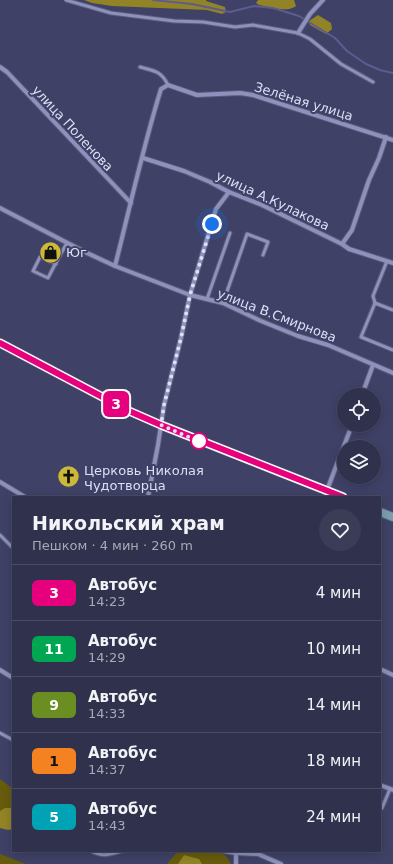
<!DOCTYPE html>
<html lang="ru">
<meta charset="utf-8">
<style>
:root{--surface:#2f314d;--page:#3b3d57;--text:#f1f3f6;--muted:#a7a9b6;--line:#4a4c65}
body{margin:0;font-family:"DejaVu Sans",sans-serif;background:var(--page);color:var(--text);height:100vh;display:flex;flex-direction:column;font-size:15px;white-space:nowrap}
*{box-sizing:border-box;margin:0}
p{font-size:13px;color:var(--muted)}
.icon{flex:none;width:22px;height:22px;fill:none;stroke:currentColor;stroke-width:2;stroke-linecap:round;stroke-linejoin:round}
.map{position:relative;flex:1;overflow:hidden}
.sheet{position:absolute;left:12px;top:496px;width:369px;height:356px;display:flex;flex-direction:column;background:var(--surface);border-radius:0px;box-shadow:0 2px 10px #0003,0 0 0 1px var(--line)}
.sheet>*{flex:none}
.badge{padding:0 8px;border-radius:6px;font-size:14px;line-height:26px}
.buttons{position:absolute;left:337px;top:388px;display:grid;gap:8px}
.buttons a{display:grid;place-items:center;width:44px;height:44px;border-radius:50%;background:var(--surface);box-shadow:0 2px 10px #0003,0 0 0 1px var(--line);font-size:20px}
.you{position:absolute;width:20px;height:20px;margin:-10px;border:3px solid #fff;border-radius:50%;background:#1a73e8;box-shadow:0 0 0 6px #1a73e833}
.map>.badge{position:absolute;translate:-50% -50%;box-shadow:0 0 0 2px #fff}
.round{display:grid;place-items:center;flex:none;width:42px;height:42px;border-radius:21px;background:var(--page)}
.summary{display:flex;align-items:center;justify-content:space-between;height:68px;padding:0 20px}
h1{font-size:19px;font-weight:700;line-height:30px}
ul{padding:0;list-style:none}
li{display:flex;align-items:center;gap:12px;height:56px;padding:0 20px;border-top:1px solid var(--line)}
li div{flex:1}
li b{display:block;font-size:15px}
li em{font-style:normal}
li .badge{min-width:44px;font-weight:700;text-align:center}
.map>svg:first-child{display:block}
</style>
<div class="map">
<svg width="393" height="864" viewBox="0 0 393 864">
<rect width="100%" height="100%" fill="#3f4167"/>
<g fill="#675c0d">
<path d="M 0,779 L 13,789 L 13,810 L 0,826 Z"/>
<path d="M 178,851 L 217,851 L 226,856 L 231,864 L 167,864 Z"/>
<path d="M 0,854 L 26,864 L 0,864 Z"/>
</g>
<g fill="#928426">
<path d="M 84,0 L 206,0 L 206,1 L 225,7 L 226,12 L 222,14 L 207,10 L 112,6 L 92,3 Z"/>
<path d="M 258,0 L 294,0 L 296,6 C 288,13 269,7 259,5 L 256,3 Z"/>
<path d="M 318,15 L 331,23 L 332,29 L 326,34 L 310,25 L 309,21 Z"/>
<path d="M 5,808 L 13,808 L 13,829 L 8,830 L 0,828 L 0,811 Z"/>
<path d="M 184,855 L 199,859 L 202,864 L 178,864 Z"/>
</g>
<g fill="none" stroke-linecap="round" stroke-linejoin="round">
<path stroke="#5e5b90" stroke-width="2" d="M 153,0 L 192,4 L 230,12 L 254,6 L 273,8 L 299,16 L 335,38 L 347,51 L 366,64 L 380,70 L 393,73"/>
<defs>
<g id="service">
<path d="M 66,0 L 111,13 L 174,21 L 203,22 L 235,27 L 253,25 L 298,33 L 310,39 L 341,64 L 373,82"/>
<path d="M 140,67 C 155,71 161,71 168,85"/>
<path d="M 387,261 L 373,296 L 375,303 L 361,337 L 393,350"/>
<path d="M 56,264 L 40,257 L 33,271 L 48,278 C 54,266 60,255 67,243"/>
<path d="M 207,299 L 230,233"/>
<path d="M 223,303 L 247,234 L 268,242 L 263,255"/>
<path d="M 375,303 L 393,310"/>
<path d="M 0,535 L 13,548"/>
<path d="M 0,733 L 13,740"/>
<path d="M 382,808 L 390,789"/>
<path d="M 91,851 C 103,857 109,855 122,851"/>
</g>
<g id="minor">
<path d="M 298,33 L 310,14 L 323,0"/>
<path d="M 0,67 L 7,72 L 131,203"/>
<path d="M 143,158 L 184,171 L 210,182 L 229,192 L 262,205 L 342,244 L 349,249 L 393,263"/>
<path d="M 0,208 L 85,252 L 115,266 L 190,295 L 223,303 L 261,321 L 298,336 L 328,345 L 393,373"/>
<path d="M 342,244 L 352,230 L 369,180 L 379,158 L 386,137"/>
<path d="M 115,266 C 130,207 143,147 161,89 L 168,85 L 197,95 L 240,93 L 253,95 L 393,140"/>
<path d="M 362,395 L 373,365"/>
<path d="M 0,482 L 25,497"/>
<path d="M 327,490 L 352,425"/>
<path d="M 148,497 L 158,445 L 164,405 L 181,338 L 190,295 L 216,209 L 229,192"/>
<path d="M 380,669 L 393,675"/>
<path d="M 0,670 L 13,678"/>
<path d="M 380,785 L 393,790"/>
<path d="M 223,851 L 236,853 L 258,854 L 281,864"/>
<path d="M 236,864 L 236,853"/>
</g>
<g id="secondary">
<path d="M 0,343 L 129,411 L 161,425 L 343,497"/>
<path d="M 380,512 L 393,517"/>
</g>
</defs>
<use href="#service" stroke="#595b7a" stroke-width="5"/>
<use href="#minor" stroke="#595b7a" stroke-width="6"/>
<use href="#secondary" stroke="#595b7a" stroke-width="10"/>
<use href="#service" stroke="#8d91bb" stroke-width="3"/>
<use href="#minor" stroke="#8d91bb" stroke-width="4"/>
<use href="#secondary" stroke="#7c9fad" stroke-width="8"/>
</g>
<g fill="none" stroke-linecap="round" stroke-linejoin="round">
<defs>
<path id="line" d="M 0,343 L 129,411 L 161,425 L 343,497"/>
</defs>
<use href="#line" stroke="#fff" stroke-width="9"/>
<use href="#line" stroke="#e6007e" stroke-width="6"/>
<path stroke="#dddff6" stroke-width="4" stroke-dasharray="0 7.2" d="M 199,441 L 200,442 L 161,425 L 164,405 L 181,338 L 190,295 L 212,224"/>
</g>
<defs>
<symbol id="shop-disc" viewBox="-11 -11 22 22"><circle r="9.5" fill="#ccb938" stroke="#3f4167"/><path d="M-5-2.5h2.3a2.7 3.5 0 0 1 5.4 0H5L5.5 6h-11ZM-1.5-2.5h3a1.5 2.3 0 0 0-3 0Z" fill="#111"/></symbol>
<symbol id="church-disc" viewBox="-11 -11 22 22"><circle r="9.5" fill="#ccb938" stroke="#3f4167"/><path d="M-1.2-6h2.4v3.5h3.3v2.4h-3.3V6h-2.4V-.1h-3.3v-2.4h3.3Z" fill="#111"/></symbol>
</defs>
<g fill-rule="evenodd">
<use href="#shop-disc" x="38" y="240" width="25" height="25"/>
<use href="#church-disc" x="56" y="464" width="25" height="25"/>
</g>
<circle fill="#fff" stroke="#e6007e" stroke-width="2" cx="199" cy="441" r="8"/>
<g text-anchor="middle" stroke-width="4" stroke-linejoin="round" paint-order="stroke">
<g font-size="13" fill="#dddff6" stroke="#3f4167">
<text transform="translate(304 101) rotate(17)" y="5">Зелёная улица</text>
<text transform="translate(73 128) rotate(47)" y="5">улица Поленова</text>
<text transform="translate(273 200) rotate(25)" y="5">улица А.Кулакова</text>
<text transform="translate(277 315) rotate(21)" y="5">улица В.Смирнова</text>
</g>
<g font-size="13" fill="#dddff6" stroke="#3f4167" text-anchor="start">
<text x="66" y="257">Юг</text>
<text x="84" y="475">Церковь Николая<tspan x="84" dy="15">Чудотворца</tspan></text>
</g>
</g>
</svg>
<div class="buttons">
<a><svg class="icon" aria-label="locate" viewBox="0 0 24 24"><circle cx="12" cy="12" r="6"/><path d="M12 2v4M12 18v4M2 12h4M18 12h4"/></svg></a>
<a><svg class="icon" aria-label="layers" viewBox="0 0 24 24"><path d="M12 4l9 5-9 5-9-5zM3 14l9 5 9-5"/></svg></a>
</div>
<div class="you" style="left:212px;top:224px"></div>
<b class="badge" style="left:116px;top:404px;background:#e6007e;color:#fff">3</b>
<section class="sheet">
<div class="summary"><div><h1>Никольский храм</h1><p>Пешком · 4 мин · 260 m</p></div><a class="round"><svg class="icon" aria-label="heart" viewBox="0 0 24 24"><path d="M12 20l-8-8c-3-5 5-10 8-4 3-6 11-1 8 4z"/></svg></a></div>
<ul>
<li><span class="badge" style="background:#e6007e;color:#fff">3</span><div><b>Автобус</b><p>14:23</p></div><em>4 мин</em></li>
<li><span class="badge" style="background:#00a651;color:#fff">11</span><div><b>Автобус</b><p>14:29</p></div><em>10 мин</em></li>
<li><span class="badge" style="background:#6b8e23;color:#fff">9</span><div><b>Автобус</b><p>14:33</p></div><em>14 мин</em></li>
<li><span class="badge" style="background:#f58220;color:#111">1</span><div><b>Автобус</b><p>14:37</p></div><em>18 мин</em></li>
<li><span class="badge" style="background:#00a3b4;color:#fff">5</span><div><b>Автобус</b><p>14:43</p></div><em>24 мин</em></li>
</ul>
</section>
</div>
